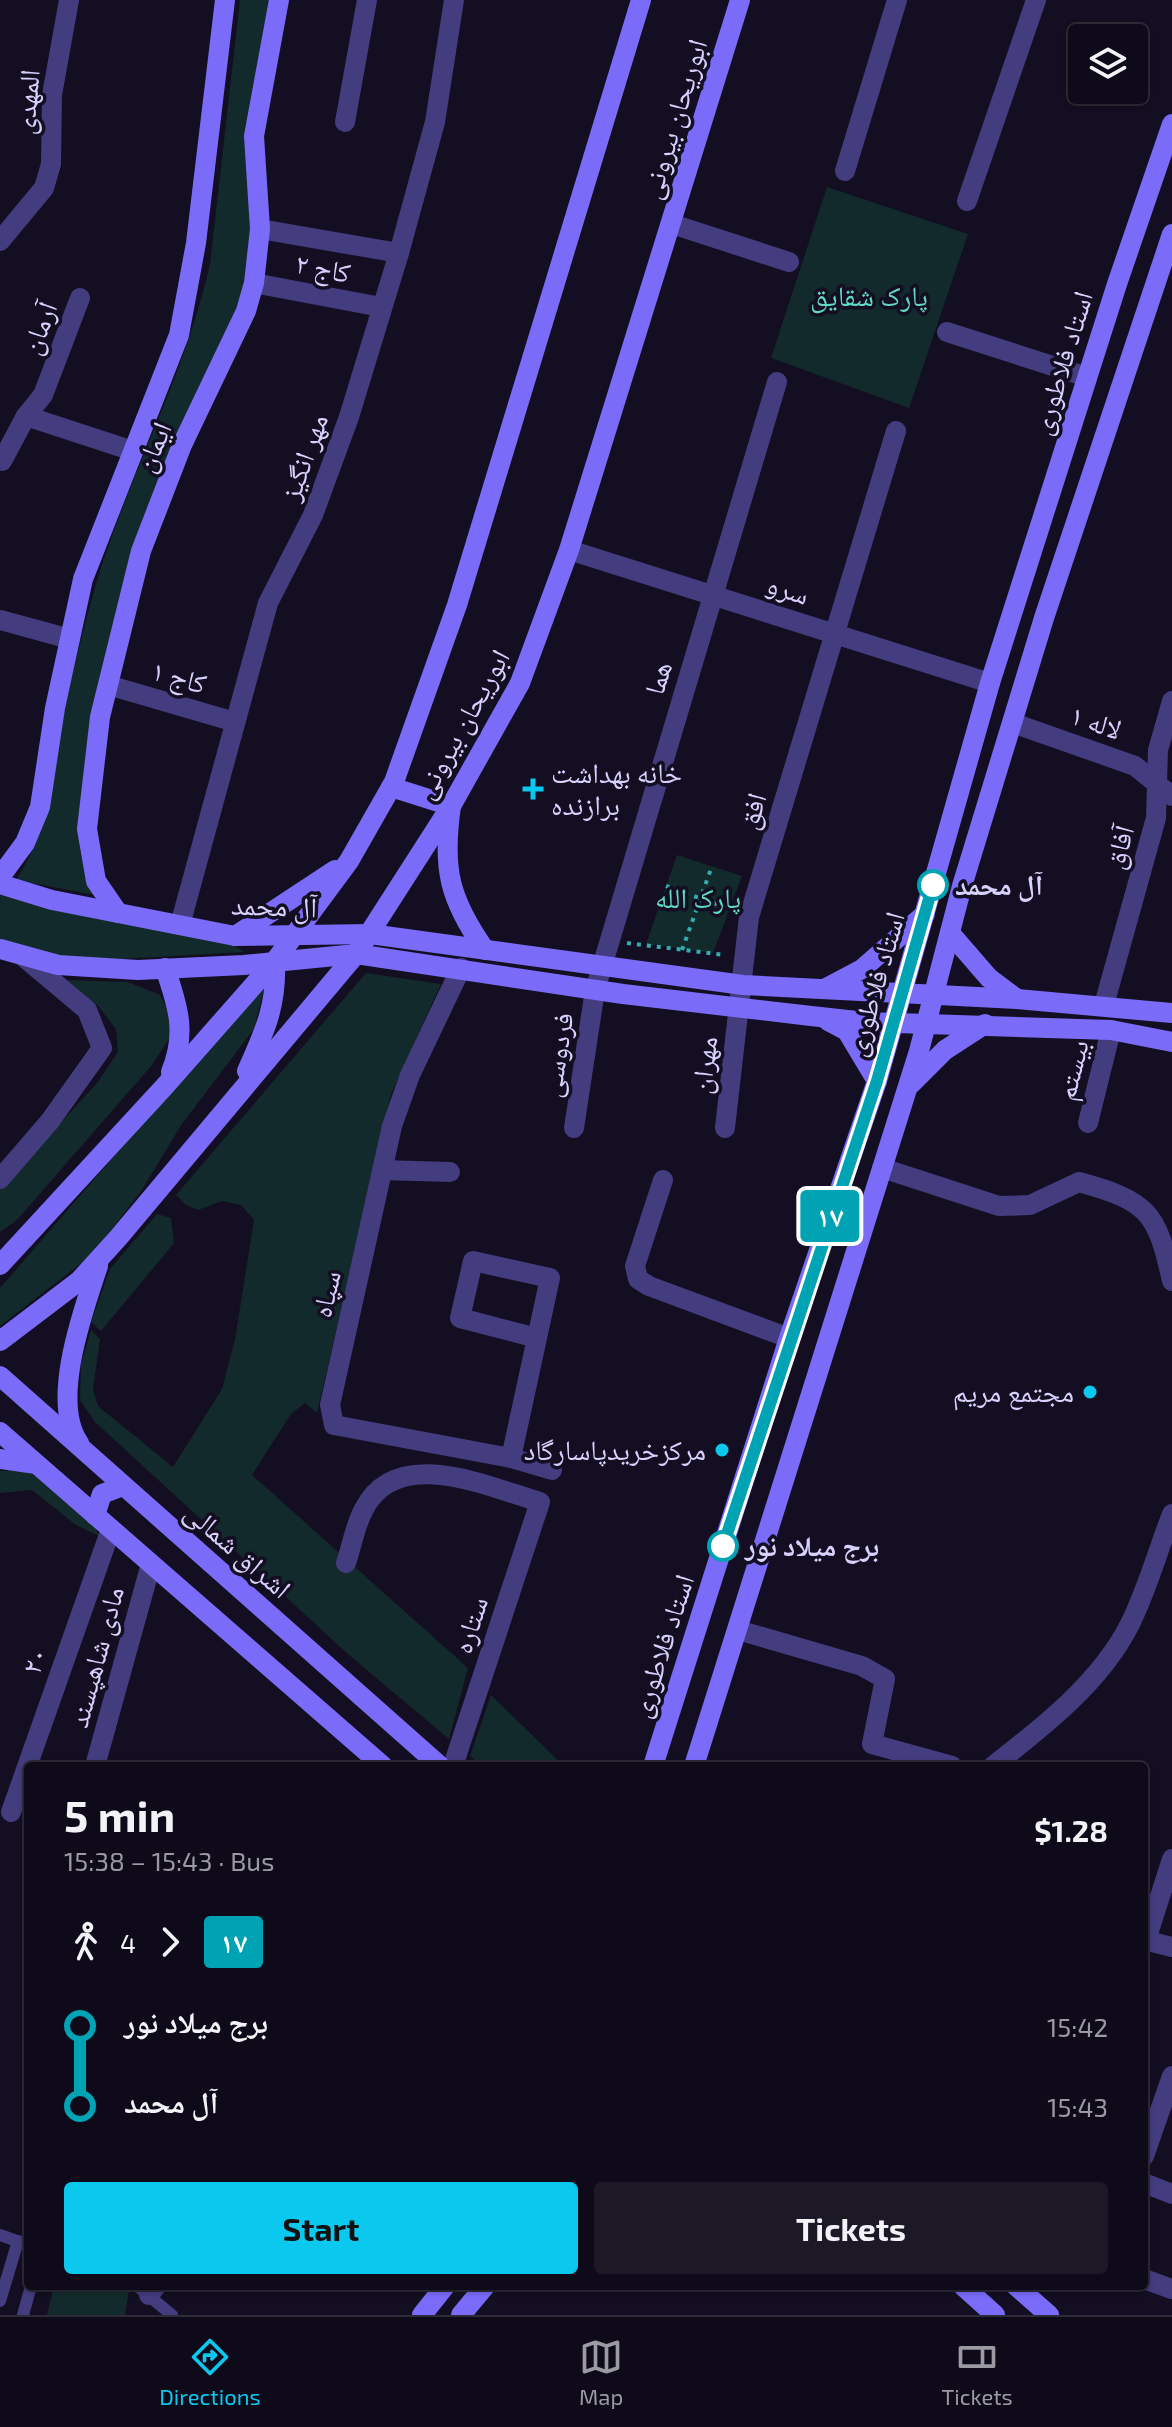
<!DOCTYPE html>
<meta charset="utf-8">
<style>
:root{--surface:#0e0a19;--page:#1c1826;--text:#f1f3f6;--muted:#9b9aa2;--line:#2e2b38;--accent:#0bc8ee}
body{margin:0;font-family:"Exo 2","Noto Naskh Arabic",sans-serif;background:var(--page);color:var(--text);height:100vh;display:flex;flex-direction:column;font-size:30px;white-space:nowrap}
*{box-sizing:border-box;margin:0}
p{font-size:26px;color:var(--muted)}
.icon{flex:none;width:44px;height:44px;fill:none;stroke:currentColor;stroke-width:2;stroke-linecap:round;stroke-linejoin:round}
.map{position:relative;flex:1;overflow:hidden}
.details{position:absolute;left:24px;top:1762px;width:1124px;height:528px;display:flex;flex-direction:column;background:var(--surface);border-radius:8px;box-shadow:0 2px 6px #0004,0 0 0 2px var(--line)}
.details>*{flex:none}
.badge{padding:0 16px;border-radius:6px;font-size:28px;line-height:52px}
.buttons{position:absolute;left:1068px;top:24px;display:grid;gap:16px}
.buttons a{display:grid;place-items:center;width:80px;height:80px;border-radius:8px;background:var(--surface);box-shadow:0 2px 6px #0004,0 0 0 2px var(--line);font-size:40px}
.map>.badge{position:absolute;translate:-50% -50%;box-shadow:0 0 0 4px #fff}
.legs{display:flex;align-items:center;gap:12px;height:88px;padding:0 40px;font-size:26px}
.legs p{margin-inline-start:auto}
.headline{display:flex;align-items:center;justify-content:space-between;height:136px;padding:0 40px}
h1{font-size:44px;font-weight:700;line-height:60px}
.button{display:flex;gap:16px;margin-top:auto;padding:16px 40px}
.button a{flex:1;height:92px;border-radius:8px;background:var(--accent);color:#111;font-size:32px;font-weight:700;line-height:92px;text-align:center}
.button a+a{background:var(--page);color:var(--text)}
ul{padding:0 40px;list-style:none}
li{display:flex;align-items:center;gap:28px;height:80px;font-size:30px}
li i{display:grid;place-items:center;width:12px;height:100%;margin:0 10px;background:currentColor}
li i::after{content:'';width:20px;height:20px;margin:-10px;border:6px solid;border-radius:50%;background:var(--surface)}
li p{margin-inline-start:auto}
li:first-child i{background:linear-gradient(#0000 50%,currentColor 0)}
li:last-child i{background:linear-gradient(currentColor 50%,#0000 0)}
.menu{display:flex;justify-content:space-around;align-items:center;height:112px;border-top:2px solid var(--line);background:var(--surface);font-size:22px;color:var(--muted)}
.menu a{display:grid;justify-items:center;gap:4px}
.menu .active{color:var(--accent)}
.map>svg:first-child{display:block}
</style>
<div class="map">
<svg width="1172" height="2315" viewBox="0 0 1172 2315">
<rect width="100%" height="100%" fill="#130e21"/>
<g fill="#122a2b">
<path d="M 240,0 L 271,0 L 255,229 L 245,294 L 173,447 L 83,791 C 76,833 77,855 95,895 L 16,880 C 52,825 52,776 64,713 C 73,670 84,626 96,584 C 129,474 185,376 210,264 Z"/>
<path d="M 827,187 L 968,234 L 909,408 L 771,358 Z"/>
<path d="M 677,855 L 742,876 L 713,953 L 646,944 Z"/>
<path d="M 0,892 L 229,942 L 244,952 L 102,960 L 46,958 L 0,941 Z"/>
<path d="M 366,973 L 441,984 L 391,1094 L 317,1413 L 305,1403 L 291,1414 L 252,1475 L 468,1668 L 449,1739 L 349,1655 L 95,1422 L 80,1400 L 81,1364 L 91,1330 L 100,1339 L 93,1390 L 98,1406 L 173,1467 L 222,1389 L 235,1339 L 254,1220 L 241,1205 L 222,1201 L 198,1210 L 186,1205 L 176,1195 Z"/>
<path d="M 67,980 L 128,982 L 160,995 L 171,1015 L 169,1039 L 152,1065 L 17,1220 L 0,1232 L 0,1189 L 97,1083 L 118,1052 L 116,1029 L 98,1006 Z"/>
<path d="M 266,981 L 254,1029 L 182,1124 L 142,1190 L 92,1255 L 0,1326 L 0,1288 Z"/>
<path d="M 157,1214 L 171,1218 L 174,1243 L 101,1331 L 91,1322 L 110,1269 Z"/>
<path d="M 20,1470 C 48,1478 88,1507 99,1536 L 76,1525 L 32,1490 L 0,1493 L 0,1471 Z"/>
<path d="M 491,1695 L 564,1766 L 482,1766 L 470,1756 Z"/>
<path d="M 54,2286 L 117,2286 L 129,2291 L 125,2315 L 47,2315 Z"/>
</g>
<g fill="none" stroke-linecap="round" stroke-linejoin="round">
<g stroke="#34acae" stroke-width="4" stroke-dasharray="4 6" stroke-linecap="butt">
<path d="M 666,886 L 732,910"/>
<path d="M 627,943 L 725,955"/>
<path d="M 682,950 L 712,866"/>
</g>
<g stroke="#433c7e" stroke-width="12">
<path d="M 0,2235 L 28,2245"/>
<path d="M 137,2286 L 172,2315"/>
<path d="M 0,2301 L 18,2241"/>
<path d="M 23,2315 L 31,2286"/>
</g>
<g stroke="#433c7e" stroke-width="20">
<path d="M 345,122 L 367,0"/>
<path d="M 845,171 L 897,0"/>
<path d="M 967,201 L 1036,0"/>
<path d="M 672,224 L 789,262"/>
<path d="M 260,229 L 399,253"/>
<path d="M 0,241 L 44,188 L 51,164 L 52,95 L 69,0"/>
<path d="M 254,283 L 381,307"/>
<path d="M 947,332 L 1087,377"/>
<path d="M 26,416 L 133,451"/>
<path d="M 2,461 L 26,416 L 43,395 L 80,298"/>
<path d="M 569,550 L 990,683"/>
<path d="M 0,620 L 70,639"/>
<path d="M 108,685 L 235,722"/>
<path d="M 1013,723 L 1135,766 L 1172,796"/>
<path d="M 180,925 L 268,603 L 313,515 L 349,417 L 399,253 L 435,122 L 454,0"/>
<path d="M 461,968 L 410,1075 L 392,1126 L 330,1405 L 334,1425 L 511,1458 L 552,1470"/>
<path d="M 1104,1005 L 1156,818 L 1158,750 L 1172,701"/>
<path d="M 1088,1123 L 1111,1030"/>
<path d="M 574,1128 L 595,990 L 777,382"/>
<path d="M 725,1128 L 749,917 L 896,431"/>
<path d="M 882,1168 L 999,1206 L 1030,1205 L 1079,1182 C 1148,1201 1157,1212 1172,1281"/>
<path d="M 382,1170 L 450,1172"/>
<path d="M 0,1179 L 50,1121 L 102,1048 L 87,1010 L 25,958"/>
<path d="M 663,1180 L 635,1266 L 638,1279 L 649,1286 L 789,1338"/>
<path d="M 511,1458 L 550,1278 L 473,1261 L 460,1318 L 537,1338"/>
<path d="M 346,1563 C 352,1546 355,1525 364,1509 C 397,1444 488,1487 540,1502 L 453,1766"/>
<path d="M 738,1630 L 862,1666 L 885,1679 L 872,1744 L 952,1766"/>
<path d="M 95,1766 L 151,1564"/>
<path d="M 993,1766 C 1043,1727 1101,1682 1130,1624 C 1147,1590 1158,1550 1172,1514"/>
<path d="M 11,1812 L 111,1529"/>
<path d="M 1144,1940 L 1172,1947"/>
<path d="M 1146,1940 L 1172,1859"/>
<path d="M 1144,2156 L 1172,2076"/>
<path d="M 1144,2183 L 1172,2194"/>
<path d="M 1144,2279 L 1172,2289"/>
<path d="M 149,2295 L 156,2286"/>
</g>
<g stroke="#7a6cf8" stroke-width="20">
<path d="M 391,787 L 451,806 C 442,868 449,899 485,950"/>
<path d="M 0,877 L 25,843 L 40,807 L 55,708 L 83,579 L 179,335 L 196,243 L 225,0"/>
<path d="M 0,884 L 52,900 L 235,936 L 370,934 L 743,985 L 1017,999 L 1172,1013"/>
<path d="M 118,913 L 96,881 L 87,829 L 100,717 L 141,551 L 182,445 L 246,311 L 254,283 L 260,229 L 254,136 L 279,0"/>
<path d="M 950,933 L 989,978 L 1017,999"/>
<path d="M 235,936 L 335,870"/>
<path d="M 0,949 L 58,965 L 138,970 L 244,965 L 356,954 L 623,994 L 811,1016 L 866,1022 L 1111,1030 L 1172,1042"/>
<path d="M 165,968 C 178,1006 187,1033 171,1072"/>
<path d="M 826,988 L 862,969 L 925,914"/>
<path d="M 828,1021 L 847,1031 L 877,1081"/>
<path d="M 247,1071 C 265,1031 277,1005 275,961"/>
<path d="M 911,1084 L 945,1050 L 985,1024"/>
<path d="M 0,1265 L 165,1086 L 275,961 L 349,861 L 394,782 L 457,605 L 641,0"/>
<path d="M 0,1341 L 79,1281 L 118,1238 L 356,954 L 451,806 L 520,683 L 569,550 L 740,0"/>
<path d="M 0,1376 L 440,1766"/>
<path d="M 0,1432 L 383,1766"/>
<path d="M 79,1443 C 50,1402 83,1311 98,1266"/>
<path d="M 0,1459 L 36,1464"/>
<path d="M 95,1515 L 102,1494 L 123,1486"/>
<path d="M 653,1766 L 789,1338 L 877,1081 L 990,683 L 1117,284 L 1172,124"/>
<path d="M 694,1766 L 919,1051 L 962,886 L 1044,618 L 1172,234"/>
<path d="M 963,2286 L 995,2315"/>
<path d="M 1016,2286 L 1049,2315"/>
<path d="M 422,2315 L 445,2286"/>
<path d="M 461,2315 L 485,2286"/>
</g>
</g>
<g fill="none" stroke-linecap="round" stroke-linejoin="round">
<defs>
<path id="line-1" d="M 723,1546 L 877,1081 L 933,885"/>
</defs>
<use href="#line-1" stroke="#fff" stroke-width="18"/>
<use href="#line-1" stroke="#00a3b4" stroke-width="12"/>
</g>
<g fill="#0bc8ee" stroke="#130e21" stroke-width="3">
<path d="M529 777h8v8h8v8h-8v8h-8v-8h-8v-8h8z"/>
<circle cx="1090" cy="1392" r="8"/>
<circle cx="722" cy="1450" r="8"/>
</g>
<g fill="#fff" stroke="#00a3b4" stroke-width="4">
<circle cx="933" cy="885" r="14"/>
<circle cx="723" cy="1546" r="14"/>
</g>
<g text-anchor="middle" stroke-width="7" stroke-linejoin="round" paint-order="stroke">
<g font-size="28" fill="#d9d1fd" stroke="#130e21">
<text transform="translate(27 102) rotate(-85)" y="10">المهدی</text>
<text transform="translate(674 119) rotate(-73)" y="10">ابوریحان بیرونی</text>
<text transform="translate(323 268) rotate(11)" y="10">کاج ۲</text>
<text transform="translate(39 328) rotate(-69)" y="10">آرمان</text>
<text transform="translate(1062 363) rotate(-73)" y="10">استاد فلاطوری</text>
<text transform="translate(153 447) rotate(-67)" y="10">ایمان</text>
<text transform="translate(304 457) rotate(-70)" y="10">مهر انگیز</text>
<text transform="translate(788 589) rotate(18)" y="10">سرو</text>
<text transform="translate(179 677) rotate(16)" y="10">کاج ۱</text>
<text transform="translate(658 678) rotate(-73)" y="10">هما</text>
<text transform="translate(1096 722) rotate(19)" y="10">لاله ۱</text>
<text transform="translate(462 724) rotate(-61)" y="10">ابوریحان بیرونی</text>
<text transform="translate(752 811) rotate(-73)" y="10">افق</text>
<text transform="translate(1119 847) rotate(-74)" y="10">آفاق</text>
<text transform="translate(274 906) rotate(2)" y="10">آل محمد</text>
<text transform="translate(875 984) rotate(-74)" y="10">استاد فلاطوری</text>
<text transform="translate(557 1055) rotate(-81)" y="10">فردوسی</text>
<text transform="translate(704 1065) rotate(-83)" y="10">مهران</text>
<text transform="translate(1072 1070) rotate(-76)" y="10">بیستم</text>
<text transform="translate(326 1294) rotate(-77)" y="10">سپاه</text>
<text transform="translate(238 1550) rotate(41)" y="10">اشراق شمالی</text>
<text transform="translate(470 1625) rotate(-72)" y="10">ستاره</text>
<text transform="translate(662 1646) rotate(-72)" y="10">استاد فلاطوری</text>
<text transform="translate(96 1657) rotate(-75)" y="10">مادی شاهپسند</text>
<text transform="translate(34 1661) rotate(-71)" y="10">۲۰</text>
</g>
<g font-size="28" fill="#60d9c3" stroke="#130e21">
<text x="869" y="306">پارک شقایق</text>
<text x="698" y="908">پارک الله</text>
</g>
<g font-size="28" fill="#d9d1fd" stroke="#130e21" text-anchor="end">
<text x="551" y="783" text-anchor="start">خانه بهداشت<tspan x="551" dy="32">برازنده</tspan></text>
<text x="1074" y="1402">مجتمع مریم</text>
<text x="706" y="1460">مرکزخریدپاسارگاد</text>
</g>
<g font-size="28" font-weight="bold" fill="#d9d1fd" stroke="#130e21" text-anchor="start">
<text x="955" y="895">آل محمد</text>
<text x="745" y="1556">برج میلاد نور</text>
</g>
</g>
</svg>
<div class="buttons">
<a><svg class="icon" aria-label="layers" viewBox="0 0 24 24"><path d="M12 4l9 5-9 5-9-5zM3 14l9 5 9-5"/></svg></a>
</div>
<b class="badge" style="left:830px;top:1216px;background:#00a3b4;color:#fff">۱۷</b>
<section class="details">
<div class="headline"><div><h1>5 min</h1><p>15:38 – 15:43 · Bus</p></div><b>$1.28</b></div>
<div class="legs"><svg class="icon" aria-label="walk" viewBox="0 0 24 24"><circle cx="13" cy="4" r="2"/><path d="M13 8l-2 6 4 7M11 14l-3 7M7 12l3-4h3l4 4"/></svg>4<svg class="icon" aria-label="forward" viewBox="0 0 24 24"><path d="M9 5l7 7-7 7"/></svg><b class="badge" style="background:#00a3b4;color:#fff">۱۷</b></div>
<ul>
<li><i style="color:#00a3b4"></i><b>برج میلاد نور</b><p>15:42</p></li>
<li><i style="color:#00a3b4"></i><b>آل محمد</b><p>15:43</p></li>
</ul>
<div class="button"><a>Start</a><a>Tickets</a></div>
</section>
</div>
<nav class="menu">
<a class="active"><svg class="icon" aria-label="directions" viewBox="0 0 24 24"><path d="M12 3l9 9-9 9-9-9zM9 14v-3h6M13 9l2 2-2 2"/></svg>Directions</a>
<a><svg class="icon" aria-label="map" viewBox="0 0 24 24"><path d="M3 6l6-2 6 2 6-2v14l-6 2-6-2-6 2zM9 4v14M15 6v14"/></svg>Map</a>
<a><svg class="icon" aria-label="tickets" viewBox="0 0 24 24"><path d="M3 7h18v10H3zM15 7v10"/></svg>Tickets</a>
</nav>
